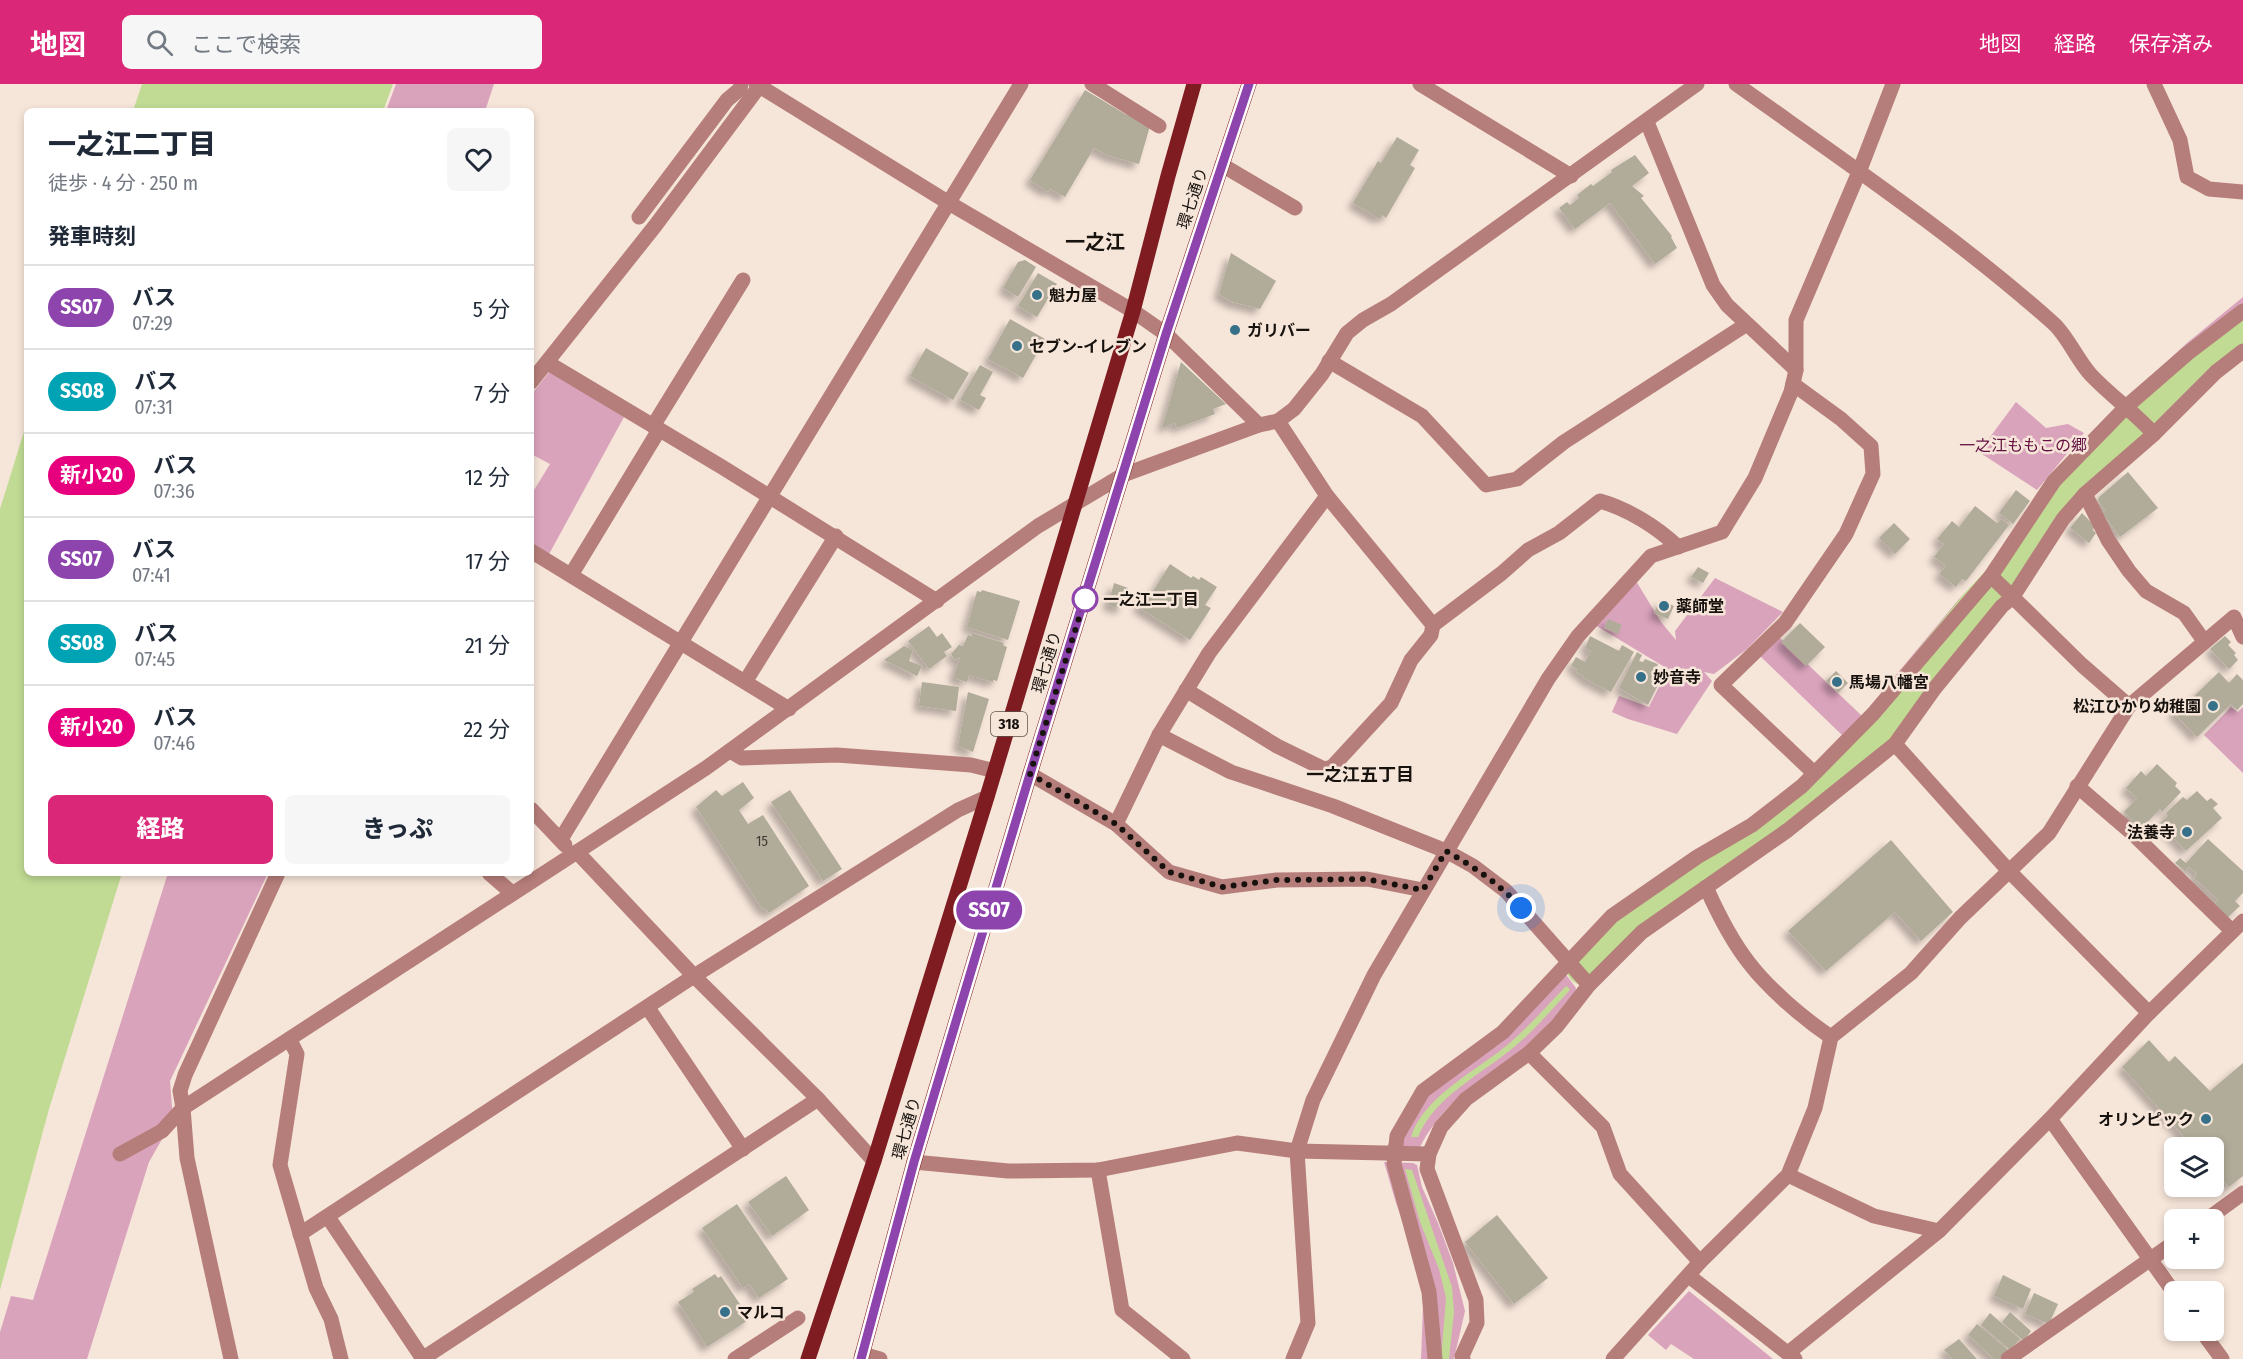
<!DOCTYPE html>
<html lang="ja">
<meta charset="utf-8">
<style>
:root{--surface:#fff;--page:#f6f6f7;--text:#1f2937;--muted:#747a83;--line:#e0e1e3;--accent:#db2777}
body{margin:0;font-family:"Fira Sans Condensed","Noto Sans JP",sans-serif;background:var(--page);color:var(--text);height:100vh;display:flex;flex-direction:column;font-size:22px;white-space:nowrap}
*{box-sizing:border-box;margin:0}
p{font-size:20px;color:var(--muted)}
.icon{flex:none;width:33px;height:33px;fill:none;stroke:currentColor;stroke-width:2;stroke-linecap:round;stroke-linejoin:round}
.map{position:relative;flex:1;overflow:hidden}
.panel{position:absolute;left:24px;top:24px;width:510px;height:768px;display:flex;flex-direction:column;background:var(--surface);border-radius:9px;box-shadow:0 3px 9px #0003}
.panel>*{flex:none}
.badge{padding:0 12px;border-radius:20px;font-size:21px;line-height:39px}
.controls{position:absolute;left:2164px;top:1053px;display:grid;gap:12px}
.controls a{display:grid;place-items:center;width:60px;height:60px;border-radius:9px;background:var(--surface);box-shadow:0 3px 9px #0003;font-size:30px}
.you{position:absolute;width:30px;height:30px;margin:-15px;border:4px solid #fff;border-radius:50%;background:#1a73e8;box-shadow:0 0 0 9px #1a73e833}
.map>.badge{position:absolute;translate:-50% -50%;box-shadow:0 0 0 3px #fff}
h2{padding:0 24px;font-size:22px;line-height:54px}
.round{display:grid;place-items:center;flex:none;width:63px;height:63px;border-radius:9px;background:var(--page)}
.head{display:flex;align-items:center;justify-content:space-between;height:102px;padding:0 24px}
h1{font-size:28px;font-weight:800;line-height:45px}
.action{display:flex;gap:12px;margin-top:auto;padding:12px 24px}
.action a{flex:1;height:69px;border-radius:9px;background:var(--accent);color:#fff;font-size:24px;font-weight:800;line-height:69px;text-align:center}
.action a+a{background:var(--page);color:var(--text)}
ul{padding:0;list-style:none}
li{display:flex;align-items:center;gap:18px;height:84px;padding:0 24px;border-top:2px solid var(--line)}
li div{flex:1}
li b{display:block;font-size:22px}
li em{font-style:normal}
li .badge{min-width:66px;font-weight:700;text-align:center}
header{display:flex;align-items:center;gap:36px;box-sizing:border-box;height:84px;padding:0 30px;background:var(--accent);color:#fff}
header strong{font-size:28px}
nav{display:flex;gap:33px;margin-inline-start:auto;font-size:21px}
.search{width:420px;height:54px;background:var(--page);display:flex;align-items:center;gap:15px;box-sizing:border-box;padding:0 21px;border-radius:9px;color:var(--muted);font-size:22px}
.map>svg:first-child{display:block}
</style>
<header>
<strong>地図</strong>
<div class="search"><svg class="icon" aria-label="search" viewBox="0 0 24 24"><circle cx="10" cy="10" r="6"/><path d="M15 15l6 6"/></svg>ここで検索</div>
<nav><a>地図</a><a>経路</a><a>保存済み</a></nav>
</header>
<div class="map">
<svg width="2243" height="1275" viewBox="0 0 2243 1275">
<defs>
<filter id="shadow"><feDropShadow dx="-5.5" dy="5.5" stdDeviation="3" flood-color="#0004"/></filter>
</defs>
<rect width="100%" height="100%" fill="#f6e5d9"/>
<g fill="#daa3bc">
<path d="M 396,0 L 494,0 L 485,27 L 386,27 Z"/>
<path d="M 2243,213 L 2243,257 L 2209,285 L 2162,333 L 2135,307 L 2187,259 Z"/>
<path d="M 550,287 L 624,333 L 548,472 L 531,462 L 531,411 L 550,380 L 531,370 L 531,311 Z"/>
<path d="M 2016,318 L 2046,344 L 2068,340 L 2084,349 L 2037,406 L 1979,368 Z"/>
<path d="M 2111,331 L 2138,355 L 2075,409 L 2053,435 L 2012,499 L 1929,599 L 1889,657 L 1805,726 L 1671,818 L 1616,862 L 1590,893 L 1568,870 L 1757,730 L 1800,695 L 1842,651 L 1760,572 L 1779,553 L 1862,632 L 1959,515 L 1999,476 Z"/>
<path d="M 1715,494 L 1783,528 L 1747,565 L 1714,590 L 1704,588 L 1712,597 L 1677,650 L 1628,635 L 1612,628 L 1619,612 L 1649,623 L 1668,585 L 1595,541 L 1636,497 L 1661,538 L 1676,556 L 1675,547 Z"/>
<path d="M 2231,623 L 2238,628 L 2243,623 L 2243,689 L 2204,651 Z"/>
<path d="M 168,789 L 268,789 L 170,997 L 173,1036 L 149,1078 L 87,1275 L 0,1275 L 0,1248 L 11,1212 L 33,1216 Z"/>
<path d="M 1558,880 L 1576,904 C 1575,931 1476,1000 1453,1019 C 1440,1031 1428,1047 1420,1063 L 1386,1064 L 1422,1005 L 1497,950 Z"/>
<path d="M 1384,1078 L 1413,1079 L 1417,1081 L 1422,1103 L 1438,1139 L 1453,1179 L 1465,1227 L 1454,1275 L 1421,1275 L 1424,1196 L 1396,1119 Z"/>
<path d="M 1689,1207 L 1773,1275 L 1694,1275 L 1671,1260 L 1666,1266 L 1648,1251 Z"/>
</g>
<g fill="#c1db94">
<path d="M 142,0 L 393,0 L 383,27 L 133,27 Z"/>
<path d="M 27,338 L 27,789 L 122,789 L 49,1025 L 0,1206 L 0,425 Z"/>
<path d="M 1566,902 L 1570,905 L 1569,907 C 1551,926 1534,947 1514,963 C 1482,990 1434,1013 1418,1053 L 1411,1053 C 1423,1012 1480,985 1511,958 C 1530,941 1548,921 1566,902 Z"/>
<path d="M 1405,1085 L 1412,1086 L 1452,1203 L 1454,1228 L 1449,1275 L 1441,1275 L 1446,1214 L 1439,1185 L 1420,1138 Z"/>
</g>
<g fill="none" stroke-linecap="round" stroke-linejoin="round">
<path stroke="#c1db94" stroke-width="36" d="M 1584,883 L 1598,864 L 1814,712 L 1884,636 L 1978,521 L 2011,486 L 2044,433 L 2070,397 L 2243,250"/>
</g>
<g fill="#b1ab9a" filter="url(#shadow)">
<path d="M 1085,6 L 1127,31 L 1128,28 L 1150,42 L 1139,80 L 1109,72 L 1094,64 L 1065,113 L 1050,105 L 1048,108 L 1030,96 Z"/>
<path d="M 1397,53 L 1419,66 L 1410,81 L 1415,84 L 1386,134 L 1382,131 L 1380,135 L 1353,119 L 1378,77 L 1381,79 Z"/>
<path d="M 1635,71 L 1649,89 L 1632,102 L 1644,112 L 1641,114 L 1672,152 L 1671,153 L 1677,164 L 1655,180 L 1610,119 L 1575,145 L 1559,124 L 1567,118 L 1570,121 L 1579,114 L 1577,111 L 1591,100 L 1593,102 L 1612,88 L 1611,86 Z"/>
<path d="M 1231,169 L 1276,197 L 1260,225 L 1232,218 L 1219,210 Z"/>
<path d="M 1025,176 L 1036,183 L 1018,213 L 1003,204 L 1018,178 Z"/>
<path d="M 1038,189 L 1057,200 L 1037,233 L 1018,222 Z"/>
<path d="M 1010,235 L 1045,255 L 1023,294 L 988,275 Z"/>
<path d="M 926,264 L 969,289 L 953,316 L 910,292 Z"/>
<path d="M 1181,278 L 1226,320 L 1213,325 L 1215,330 L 1177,344 L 1175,339 L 1162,344 Z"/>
<path d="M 980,281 L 993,288 L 980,311 L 986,314 L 979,326 L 960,316 Z"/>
<path d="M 2128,388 L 2158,424 L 2120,453 L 2102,429 L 2105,426 L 2098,417 L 2099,413 Z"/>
<path d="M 2016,406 L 2030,417 L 2013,440 L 1999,429 Z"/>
<path d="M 1975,422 L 1997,439 L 2001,435 L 2009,441 L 1966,497 L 1962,495 L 1956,503 L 1939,490 L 1946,482 L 1934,473 L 1944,460 L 1937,455 L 1952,437 L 1959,443 Z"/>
<path d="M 2082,429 L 2091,438 L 2094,443 L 2093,446 L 2096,449 L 2089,459 L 2070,444 Z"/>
<path d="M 1894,439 L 1910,455 L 1895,470 L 1879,454 Z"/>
<path d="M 1170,480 L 1191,494 L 1193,492 L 1199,496 L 1201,493 L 1217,503 L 1205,521 L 1211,524 L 1190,556 L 1138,523 L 1148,506 L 1152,509 Z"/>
<path d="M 1698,483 L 1709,489 L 1703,499 L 1691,493 Z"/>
<path d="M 1114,499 L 1128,504 L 1122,525 L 1108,521 Z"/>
<path d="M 982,506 L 1020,517 L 1008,556 L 967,543 L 977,507 L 981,508 Z"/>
<path d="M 1660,516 L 1674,522 L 1668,535 L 1654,529 Z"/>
<path d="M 1608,535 L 1622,541 L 1618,550 L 1604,544 Z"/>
<path d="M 1800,539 L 1825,563 L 1806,582 L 1781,558 Z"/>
<path d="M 929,542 L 937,553 L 942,549 L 952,563 L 944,568 L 947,572 L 929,585 L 908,557 Z"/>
<path d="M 972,549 L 1004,559 L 1003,561 L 1007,563 L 997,597 L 993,596 L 993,598 L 969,591 L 967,598 L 957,595 L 954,592 L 960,573 L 955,576 L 951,570 L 959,561 L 963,562 L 968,551 L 972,552 Z"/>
<path d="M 1590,552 L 1619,567 L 1622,561 L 1634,568 L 1611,608 L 1584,594 L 1583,591 L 1576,588 L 1577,585 L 1571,582 L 1576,573 L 1585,578 L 1591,567 L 1585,564 Z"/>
<path d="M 2225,552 L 2231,558 L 2228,561 L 2236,569 L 2234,571 L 2238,576 L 2229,585 L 2210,565 Z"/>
<path d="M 904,562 L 913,566 L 909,577 L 922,582 L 917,592 L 884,576 Z"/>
<path d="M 1637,568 L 1642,571 L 1639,577 L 1643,578 L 1645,575 L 1658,580 L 1655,587 L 1663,591 L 1648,621 L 1619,604 Z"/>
<path d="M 1836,587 L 1848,599 L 1838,609 L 1826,597 Z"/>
<path d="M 2219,588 L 2229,599 L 2237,590 L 2243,596 L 2243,620 L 2237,626 L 2231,620 L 2197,653 L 2173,628 L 2186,615 L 2189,617 Z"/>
<path d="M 922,598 L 959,603 L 956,627 L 919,622 Z"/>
<path d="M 968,608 L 989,615 L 973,668 L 958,662 Z"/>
<path d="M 2157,680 L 2177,699 L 2175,702 L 2181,708 L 2162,728 L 2160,725 L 2141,745 L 2124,728 L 2137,714 L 2126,704 L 2141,687 L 2146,692 Z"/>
<path d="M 743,698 L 754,714 L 739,726 L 748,740 L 763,731 L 809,802 L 769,829 L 765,824 L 763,826 L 696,723 L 716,706 L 722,712 Z"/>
<path d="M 790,706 L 842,785 L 823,797 L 771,718 Z"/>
<path d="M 2197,707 L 2207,717 L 2211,714 L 2218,720 L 2213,724 L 2222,734 L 2186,767 L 2160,739 L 2168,732 L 2166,729 L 2183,713 L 2187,716 Z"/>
<path d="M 2208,755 L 2243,787 L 2243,809 L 2235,817 L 2240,822 L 2228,833 L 2215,820 L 2218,816 L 2194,794 L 2197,789 L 2189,783 L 2185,787 L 2175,779 L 2180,774 L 2186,779 Z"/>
<path d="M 1891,756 L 1953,828 L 1921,857 L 1895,828 L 1826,887 L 1788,847 Z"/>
<path d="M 2149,956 L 2169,978 L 2175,972 L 2210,1007 L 2243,979 L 2243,1092 L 2229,1103 L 2214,1086 L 2214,1064 L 2194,1064 L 2122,983 Z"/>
<path d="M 786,1092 L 809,1126 L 772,1152 L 748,1118 Z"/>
<path d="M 737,1120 L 788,1195 L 759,1214 L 749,1200 L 743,1204 L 702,1144 Z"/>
<path d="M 1497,1131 L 1548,1194 L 1514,1220 L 1465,1158 Z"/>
<path d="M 715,1190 L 718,1194 L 721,1192 L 750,1235 L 707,1263 L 678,1218 L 694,1208 L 692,1205 Z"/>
<path d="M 2003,1191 L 2031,1205 L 2023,1225 L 1994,1212 Z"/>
<path d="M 2034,1209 L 2058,1220 L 2049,1240 L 2025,1230 Z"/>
<path d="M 2010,1228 L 2031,1247 L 2024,1257 L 2002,1238 Z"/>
<path d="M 1990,1229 L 2020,1255 L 2010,1266 L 1981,1241 Z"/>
<path d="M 1977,1240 L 2008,1266 L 2000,1275 L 1994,1275 L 1968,1251 Z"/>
<path d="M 1959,1255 L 1977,1275 L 1952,1275 L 1944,1266 Z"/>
</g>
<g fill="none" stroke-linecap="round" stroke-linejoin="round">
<g stroke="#b67e7a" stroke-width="15">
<path d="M 756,0 L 949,119 L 1133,227 L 1166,250 L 1259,341"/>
<path d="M 1092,0 L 1159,42"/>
<path d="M 1420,0 L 1571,92"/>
<path d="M 1736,0 C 1844,77 1954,151 2053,239 C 2067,251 2077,276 2091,291 C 2111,312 2135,329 2154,350"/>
<path d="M 2154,0 L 2180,56 L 2187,93 L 2209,105 L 2243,108"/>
<path d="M 1647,38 L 1713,201 L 1727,221 L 1796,286"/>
<path d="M 1222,81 L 1295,124"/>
<path d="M 639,133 L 727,16 L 740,5 L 741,0"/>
<path d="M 1329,277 L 1422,332 L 1486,401 L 1517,395 L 1564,358 L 1747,240"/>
<path d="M 548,279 L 722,383 L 937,517"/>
<path d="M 531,298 L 655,142 L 761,0"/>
<path d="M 1793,300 L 1841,335 L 1871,362 L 1873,390 L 1846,450 L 1785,539 L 1721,601 L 1814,689"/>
<path d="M 653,342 L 743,196"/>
<path d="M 2085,410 L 2108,456 L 2129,487 L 2146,507 L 2184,529 L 2204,557"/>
<path d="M 1327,412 L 1433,541"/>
<path d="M 531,467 L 789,625"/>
<path d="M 571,491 L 659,346"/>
<path d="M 1991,492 L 2082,581 L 2129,622"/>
<path d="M 745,598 L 836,452"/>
<path d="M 1186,606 L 1277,662 L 1324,685 L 1332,683 L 1391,619 L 1411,576 L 1431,551 L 1433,541 L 1502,489 L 1528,466 L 1559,449 L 1600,417 C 1628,425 1657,443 1678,463"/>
<path d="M 1159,651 L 1231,688 L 1333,722 L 1446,767 L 1473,782 L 1506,807 L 1589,901"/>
<path d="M 1895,660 L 2008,786 L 2149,929"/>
<path d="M 730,667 L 742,674 L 837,671 L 971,681 L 995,687"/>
<path d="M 1030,690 L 1116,740 L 1169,788 L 1222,803 L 1277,796 L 1367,795 L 1423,806"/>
<path d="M 2077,702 L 2132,749 L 2232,847"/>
<path d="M 531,725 L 565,761"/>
<path d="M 1116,740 L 1159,651 L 1209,569 L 1327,412 L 1278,337"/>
<path d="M 561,755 L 1021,0"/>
<path d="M 577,768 L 694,892 L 818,1015 L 874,1077"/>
<path d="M 489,789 L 512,809"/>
<path d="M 1706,803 C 1718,830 1731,856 1749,879 C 1769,905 1804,935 1831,953"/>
<path d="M 648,924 L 743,1065"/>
<path d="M 290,956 L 297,970 L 280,1081 L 316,1204 L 331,1235 L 341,1275"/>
<path d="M 1529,969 L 1603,1043 L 1620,1090 L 1700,1178"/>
<path d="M 2050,1035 L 2175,1210"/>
<path d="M 120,1070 L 162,1047 L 183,1024 L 706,684 L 1038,442 L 1123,391 L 1259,341 L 1278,337 L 1294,325 L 1322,290 L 1347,249 L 1363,236 L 1391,220 L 1697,0"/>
<path d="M 914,1078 L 1008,1087 L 1098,1086 L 1237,1059 L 1297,1067 L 1429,1070"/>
<path d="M 1098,1086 L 1122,1226 L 1183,1275"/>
<path d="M 1788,1091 L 1874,1132 L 1939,1147"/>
<path d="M 328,1133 L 423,1275"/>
<path d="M 2206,1136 L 2243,1109"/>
<path d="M 300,1150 L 694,892 L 958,726 L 987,713"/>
<path d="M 1689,1192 L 1795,1275"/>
<path d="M 2201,1246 L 2222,1275"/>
<path d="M 1788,1269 L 1939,1147 L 2050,1035 L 2149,929 L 2243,837"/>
<path d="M 862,1270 L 880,1275"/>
<path d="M 231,1275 L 187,1074 L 183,1024 L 180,1007 L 185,991 L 278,789"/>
<path d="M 422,1275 L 818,1015"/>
<path d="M 735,1275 L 798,1234"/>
<path d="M 1293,1275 L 1308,1239 L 1297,1067 L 1313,1016 L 1374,891 L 1548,595 L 1578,552 L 1651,472 L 1722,448 L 1755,394 L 1791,308 L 1796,286 L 1796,236 L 1859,88 L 1893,0"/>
<path d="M 1435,1275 L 1429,1208 L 1394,1080 L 1397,1052 L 1423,1007 L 1503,948 L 1612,832 L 1697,773 L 1752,741 L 1802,702 L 1873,630 L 1991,492 L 2054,397 L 2127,322 L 2188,269 L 2243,227"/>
<path d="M 1463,1275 L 1462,1272 L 1477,1239 L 1476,1216 L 1427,1085 L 1429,1070 L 1441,1043 L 1466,1015 L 1529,969 L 1557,942 L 1589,901 L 1642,848 L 1788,746 L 1895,660 L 1935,604 L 2002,522 L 2012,514 L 2063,435 L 2085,410 L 2154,350 L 2216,288 L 2243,267"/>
<path d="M 1613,1275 L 1700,1178 L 1788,1091 L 1815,1024 L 1831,953 L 1911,889 L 1960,834 L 2049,749 L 2129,622 L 2234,533 L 2243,553"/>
<path d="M 2008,1275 L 2175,1158"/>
</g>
<g stroke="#7f1c21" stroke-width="15">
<path d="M 808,1275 L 874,1077 L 987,713 L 1133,227 L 1168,92 L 1194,0"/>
<path d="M 861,1275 L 914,1078 L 1030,690 L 1166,250 L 1249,0"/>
</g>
</g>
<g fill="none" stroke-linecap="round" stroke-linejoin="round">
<defs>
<path id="line" d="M 861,1275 L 914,1078 L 1030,690 L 1166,250 L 1249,0"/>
</defs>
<use href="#line" stroke="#fff" stroke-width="14"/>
<use href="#line" stroke="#8e44ad" stroke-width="9"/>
<path stroke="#18120e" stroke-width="6" stroke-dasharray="0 10.8" d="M 1085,515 L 1030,690 L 1116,740 L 1169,788 L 1222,803 L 1277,796 L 1366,795 L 1423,806 L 1446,767 C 1474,783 1500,800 1521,824"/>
</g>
<g fill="#367189" stroke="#f6e5d9" stroke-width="2">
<circle cx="1037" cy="211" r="6"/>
<circle cx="1235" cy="246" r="6"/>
<circle cx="1017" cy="262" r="6"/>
<circle cx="1664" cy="522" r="6"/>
<circle cx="1641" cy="593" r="6"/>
<circle cx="1837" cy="598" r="6"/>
<circle cx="2213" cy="622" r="6"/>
<circle cx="2187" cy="748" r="6"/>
<circle cx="2206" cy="1035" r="6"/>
<circle cx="725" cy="1228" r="6"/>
</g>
<circle fill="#fff" stroke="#8e44ad" stroke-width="3" cx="1085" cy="515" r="12"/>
<g text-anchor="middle" stroke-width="5" stroke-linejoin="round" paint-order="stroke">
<g font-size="14" fill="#3e3831">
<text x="762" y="762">15</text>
</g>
<rect fill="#f6e5d9" stroke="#5b514b" stroke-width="1.5" x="991" y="628" width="36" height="24" rx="4.5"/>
<g font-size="15" font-weight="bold" fill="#18120e">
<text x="1009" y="645">318</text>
</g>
<g font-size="16" fill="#18120e" stroke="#f6e5d9">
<text transform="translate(1192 114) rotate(-72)" y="6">環七通り</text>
<text transform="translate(1046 578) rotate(-73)" y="6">環七通り</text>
<text transform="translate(906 1044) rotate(-74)" y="6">環七通り</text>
</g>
<g font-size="16" font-weight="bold" fill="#18120e" stroke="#f6e5d9" text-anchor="start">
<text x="1049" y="217">魁力屋</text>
<text x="1247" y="252">ガリバー</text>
<text x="1029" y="268">セブン-イレブン</text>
<text x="1676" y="528">薬師堂</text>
<text x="1653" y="599">妙音寺</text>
<text x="1849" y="604">馬場八幡宮</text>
<text x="2201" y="628" text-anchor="end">松江ひかり幼稚園</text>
<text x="2175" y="754" text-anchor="end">法養寺</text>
<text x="2194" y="1041" text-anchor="end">オリンピック</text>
<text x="737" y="1234">マルコ</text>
</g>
<g font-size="16" fill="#641043" stroke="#f6e5d9">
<text x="2023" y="367">一之江ももこの郷</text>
</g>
<g font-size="16" font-weight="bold" fill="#18120e" stroke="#f6e5d9" text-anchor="start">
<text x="1103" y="521">一之江二丁目</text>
</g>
<g font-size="18" font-weight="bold" fill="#18120e" stroke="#f6e5d9">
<text x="1360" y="697">一之江五丁目</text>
</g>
<g font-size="20" font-weight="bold" fill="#18120e" stroke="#f6e5d9">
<text x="1095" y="165">一之江</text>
</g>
</g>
</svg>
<div class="controls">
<a><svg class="icon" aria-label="layers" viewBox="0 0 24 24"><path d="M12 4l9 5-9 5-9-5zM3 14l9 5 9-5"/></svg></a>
<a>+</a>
<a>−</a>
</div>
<div class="you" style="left:1521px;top:824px"></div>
<b class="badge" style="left:989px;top:826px;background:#8e44ad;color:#fff">SS07</b>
<section class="panel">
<div class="head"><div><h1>一之江二丁目</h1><p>徒歩 · 4 分 · 250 m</p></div><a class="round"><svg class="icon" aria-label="heart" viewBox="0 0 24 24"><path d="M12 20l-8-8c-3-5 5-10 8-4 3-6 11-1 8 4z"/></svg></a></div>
<h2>発車時刻</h2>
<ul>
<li><span class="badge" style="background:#8e44ad;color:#fff">SS07</span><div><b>バス</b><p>07:29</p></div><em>5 分</em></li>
<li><span class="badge" style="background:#00a3b4;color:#fff">SS08</span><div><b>バス</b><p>07:31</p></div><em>7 分</em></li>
<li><span class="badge" style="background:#e6007e;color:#fff">新小20</span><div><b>バス</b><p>07:36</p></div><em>12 分</em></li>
<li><span class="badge" style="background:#8e44ad;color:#fff">SS07</span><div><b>バス</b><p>07:41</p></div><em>17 分</em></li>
<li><span class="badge" style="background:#00a3b4;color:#fff">SS08</span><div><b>バス</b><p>07:45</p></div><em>21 分</em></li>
<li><span class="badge" style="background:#e6007e;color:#fff">新小20</span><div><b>バス</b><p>07:46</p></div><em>22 分</em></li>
</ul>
<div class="action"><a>経路</a><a>きっぷ</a></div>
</section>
</div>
